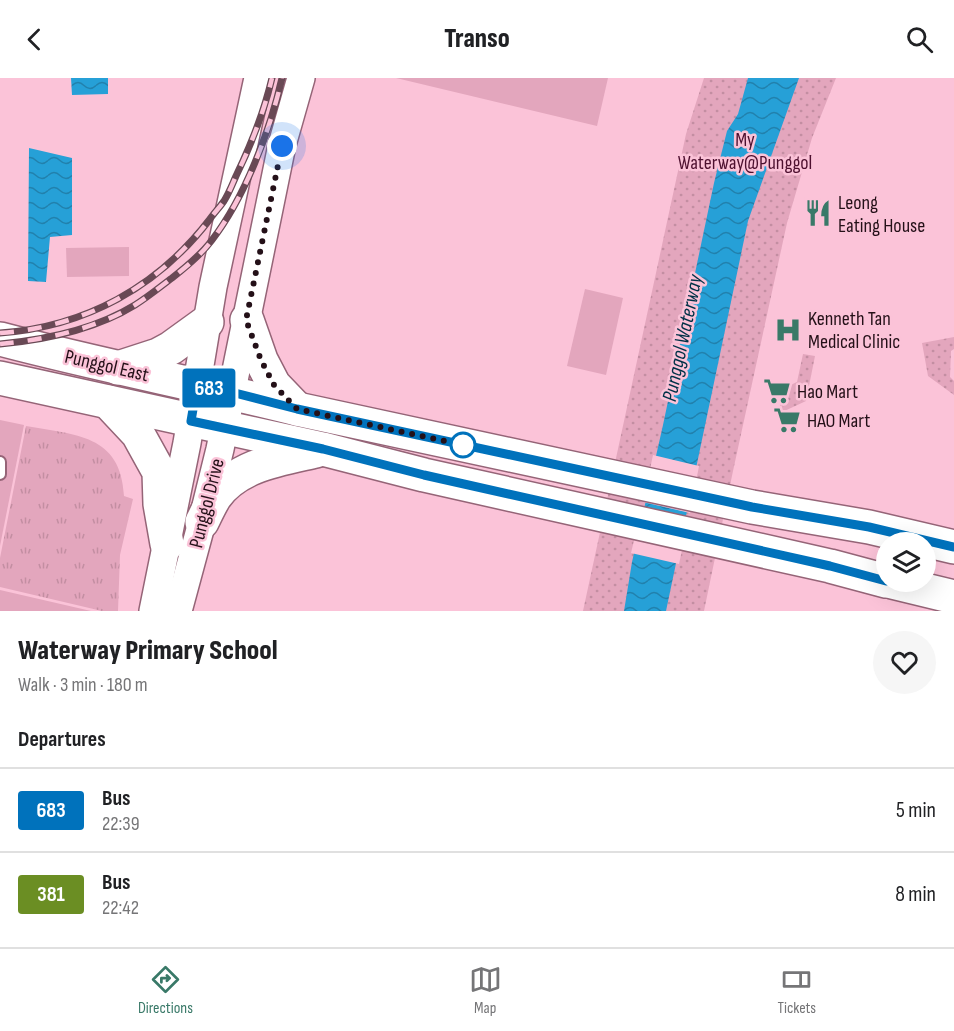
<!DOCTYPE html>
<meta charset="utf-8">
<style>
:root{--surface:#fff;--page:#f6f6f6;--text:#202124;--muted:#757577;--line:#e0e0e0;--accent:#397968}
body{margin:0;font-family:"Sofia Sans Condensed",sans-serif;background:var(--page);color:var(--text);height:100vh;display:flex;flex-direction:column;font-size:22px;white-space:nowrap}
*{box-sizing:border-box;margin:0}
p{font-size:20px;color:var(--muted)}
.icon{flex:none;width:33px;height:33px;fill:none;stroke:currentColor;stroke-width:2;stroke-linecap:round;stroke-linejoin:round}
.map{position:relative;height:533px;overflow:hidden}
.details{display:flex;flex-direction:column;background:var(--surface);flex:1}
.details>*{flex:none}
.badge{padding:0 12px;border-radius:4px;font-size:21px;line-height:39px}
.buttons{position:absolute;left:876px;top:454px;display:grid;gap:12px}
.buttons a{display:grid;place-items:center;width:60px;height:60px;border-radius:50%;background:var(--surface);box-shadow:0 6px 24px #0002;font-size:30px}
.you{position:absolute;width:30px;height:30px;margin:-15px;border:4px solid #fff;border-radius:50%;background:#1a73e8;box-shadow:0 0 0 9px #1a73e833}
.map>.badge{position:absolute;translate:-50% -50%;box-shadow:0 0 0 3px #fff}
h2{padding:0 18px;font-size:22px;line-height:54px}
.round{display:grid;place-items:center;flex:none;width:63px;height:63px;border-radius:32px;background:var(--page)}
.overview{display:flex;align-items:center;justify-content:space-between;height:102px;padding:0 18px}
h1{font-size:28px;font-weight:800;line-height:45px}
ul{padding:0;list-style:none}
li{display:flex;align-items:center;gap:18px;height:84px;padding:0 18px;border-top:2px solid var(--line)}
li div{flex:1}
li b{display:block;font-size:22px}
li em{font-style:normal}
li .badge{min-width:66px;font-weight:700;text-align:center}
header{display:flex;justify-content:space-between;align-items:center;height:78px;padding:0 18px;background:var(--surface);font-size:27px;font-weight:800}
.tab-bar{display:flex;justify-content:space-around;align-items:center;height:84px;border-top:2px solid var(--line);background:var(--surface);font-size:16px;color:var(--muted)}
.tab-bar a{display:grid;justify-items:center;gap:3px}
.tab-bar .active{color:var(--accent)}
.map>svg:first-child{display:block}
</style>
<header><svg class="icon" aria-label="back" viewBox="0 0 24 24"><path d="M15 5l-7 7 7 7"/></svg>Transo<svg class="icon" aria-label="search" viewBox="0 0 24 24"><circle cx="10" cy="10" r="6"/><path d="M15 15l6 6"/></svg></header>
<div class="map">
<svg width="954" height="533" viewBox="0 0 954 533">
<defs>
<pattern id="grass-tufts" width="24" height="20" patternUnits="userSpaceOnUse" patternTransform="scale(1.5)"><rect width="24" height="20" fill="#e3a6bd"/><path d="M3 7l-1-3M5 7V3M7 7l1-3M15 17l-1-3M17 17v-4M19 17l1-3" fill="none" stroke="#c38ea2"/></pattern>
<pattern id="park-dots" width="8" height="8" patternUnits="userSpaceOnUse" patternTransform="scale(1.5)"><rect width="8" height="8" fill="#e3a6bd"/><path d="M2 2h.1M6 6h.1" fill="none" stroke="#c38ea2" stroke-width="1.8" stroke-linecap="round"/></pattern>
<pattern id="water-waves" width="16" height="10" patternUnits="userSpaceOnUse" patternTransform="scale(1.5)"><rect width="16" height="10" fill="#26a0d7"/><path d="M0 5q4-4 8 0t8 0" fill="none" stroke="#2181ad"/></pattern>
</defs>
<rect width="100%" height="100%" fill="#fbc3d8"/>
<path fill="url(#grass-tufts)" d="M 26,348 C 75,357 121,356 124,418 L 133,421 L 120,477 L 118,533 L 102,533 L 0,509 L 0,480 Z"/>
<g fill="url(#park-dots)">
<path d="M 704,0 L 836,0 L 812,60 L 787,145 L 733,393 L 704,533 L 583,533 L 686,56 Z"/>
<path d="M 954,259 L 954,271 L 951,273 L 950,299 L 954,303 L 954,317 L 928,298 L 922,265 Z"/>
<path d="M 803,276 L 815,278 L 806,323 L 778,336 L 784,310 L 797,304 Z"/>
</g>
<g fill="#e3a6bd">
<path d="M 396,0 L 608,0 L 597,48 Z"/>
<path d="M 129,169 L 129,198 L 67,199 L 66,170 Z"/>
<path d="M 585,211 L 623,220 L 606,297 L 567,288 Z"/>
<path d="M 0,342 L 24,347 L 0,468 Z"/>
<path d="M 0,512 L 91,533 L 0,533 Z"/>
</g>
<g fill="url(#water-waves)">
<path d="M 71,0 L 108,0 L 108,16 L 72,17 Z"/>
<path d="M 748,0 L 799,0 L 748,143 L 666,533 L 624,533 L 632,484 L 663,347 L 714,105 L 727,53 L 738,36 Z"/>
<path d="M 29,70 L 72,80 L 72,157 L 50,159 L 46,204 L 28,203 Z"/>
</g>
<g fill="#fbc3d8">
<path d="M 653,377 L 699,388 L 690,435 L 643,424 Z"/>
<path d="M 642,429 L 689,440 L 679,486 L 631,475 Z"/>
</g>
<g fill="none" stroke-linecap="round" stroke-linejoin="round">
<defs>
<path id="service" d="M 0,384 L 0,396"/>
<g id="tertiary">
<path d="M 153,533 L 187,365 L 213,209 L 258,0"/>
<path d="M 178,533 L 202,444 L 220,371 L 282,67 L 301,0"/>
</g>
<g id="primary">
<path d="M 247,242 L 261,282 L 274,307 L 297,331"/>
<path d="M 0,261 C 98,287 198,306 297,331 L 752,429 L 869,449 L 954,469"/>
<path d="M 118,290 L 158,277 L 171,270 L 207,244"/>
<path d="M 0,300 L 323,371 L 424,397 L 830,488 L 886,503"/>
<path d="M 108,324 L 138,356 L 159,394 L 160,426 L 167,466"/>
<path d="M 202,444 C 206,436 210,427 215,419 C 237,387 281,381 316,373"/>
<path d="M 892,504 L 954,519"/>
</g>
</defs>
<use href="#service" stroke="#956477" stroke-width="14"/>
<use href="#tertiary" stroke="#956477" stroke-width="30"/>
<use href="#primary" stroke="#956477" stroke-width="36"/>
<use href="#service" stroke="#fff" stroke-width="10"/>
<use href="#tertiary" stroke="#fff" stroke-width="27"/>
<use href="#primary" stroke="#fff" stroke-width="33"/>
<defs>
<g id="rail">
<path d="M 0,255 C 85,249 158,209 210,141 C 214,135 220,129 224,123 C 229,115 232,107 236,98 C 251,67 264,34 272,0"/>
<path d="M 0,266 C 44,262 96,251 135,227 C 148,219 160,209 172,200 C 186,189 201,177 212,162 C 245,119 270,53 282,0"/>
</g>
</defs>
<use href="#rail" stroke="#694955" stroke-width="7"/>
<use href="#rail" stroke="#fbc3d8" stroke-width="4.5" stroke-dasharray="14" stroke-linecap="butt"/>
</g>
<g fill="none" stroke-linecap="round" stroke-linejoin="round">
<defs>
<path id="line" d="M 886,503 L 830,488 L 424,397 L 323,371 L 191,343 L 197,308 L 231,314 L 297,331 L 752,429 L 869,449 L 954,469"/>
</defs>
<use href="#line" stroke="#fff" stroke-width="14"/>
<use href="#line" stroke="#0072bc" stroke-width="9"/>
<path stroke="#241018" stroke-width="6" stroke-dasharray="0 10.8" d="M 282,68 L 246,242 L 261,282 L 274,307 L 297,331 L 472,369 L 463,367"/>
</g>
<defs>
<symbol id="restaurant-bare" viewBox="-9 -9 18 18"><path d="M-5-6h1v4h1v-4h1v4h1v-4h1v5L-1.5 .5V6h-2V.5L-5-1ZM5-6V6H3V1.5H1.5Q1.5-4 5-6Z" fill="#397968" stroke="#fbc3d8" stroke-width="2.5" paint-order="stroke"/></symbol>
<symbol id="hospital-bare" viewBox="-9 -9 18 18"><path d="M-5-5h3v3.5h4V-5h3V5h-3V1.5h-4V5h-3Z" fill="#397968" stroke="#fbc3d8" stroke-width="2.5" paint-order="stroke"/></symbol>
<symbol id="supermarket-bare" viewBox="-9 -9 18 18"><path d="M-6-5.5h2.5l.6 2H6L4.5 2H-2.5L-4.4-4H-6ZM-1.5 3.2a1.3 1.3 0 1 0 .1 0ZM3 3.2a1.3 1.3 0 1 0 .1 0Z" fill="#397968" stroke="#fbc3d8" stroke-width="2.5" paint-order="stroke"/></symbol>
</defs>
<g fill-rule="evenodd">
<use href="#restaurant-bare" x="799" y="116" width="38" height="38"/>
<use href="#hospital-bare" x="769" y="233" width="38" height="38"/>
<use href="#supermarket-bare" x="758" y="294" width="38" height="38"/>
<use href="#supermarket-bare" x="768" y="323" width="38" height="38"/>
</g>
<circle fill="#fff" stroke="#0072bc" stroke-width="3" cx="463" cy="367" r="12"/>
<g text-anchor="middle" stroke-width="5" stroke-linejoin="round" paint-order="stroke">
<g font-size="20" fill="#4d102f" stroke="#fbc3d8">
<text x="745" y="68">My<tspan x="745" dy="23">Waterway@Punggol</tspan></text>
</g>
<g font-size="20" fill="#241018" stroke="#fbc3d8" text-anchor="start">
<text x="838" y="131">Leong<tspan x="838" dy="23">Eating House</tspan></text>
<text x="808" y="247">Kenneth Tan<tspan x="808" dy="23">Medical Clinic</tspan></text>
<text x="797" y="320">Hao Mart</text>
<text x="807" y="349">HAO Mart</text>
</g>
<g font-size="20" fill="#241018" stroke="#fbc3d8">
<text transform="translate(107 287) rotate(13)" y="7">Punggol East</text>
<text transform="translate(206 425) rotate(-76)" y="7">Punggol Drive</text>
</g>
<g font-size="21" font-style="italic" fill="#003147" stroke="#fbc3d8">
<text transform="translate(682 260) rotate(-78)" y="7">Punggol Waterway</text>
</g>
</g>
</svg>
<div class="buttons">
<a><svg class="icon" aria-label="layers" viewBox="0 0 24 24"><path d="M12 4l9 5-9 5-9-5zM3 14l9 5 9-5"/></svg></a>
</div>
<div class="you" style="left:282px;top:68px"></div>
<b class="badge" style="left:209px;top:310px;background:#0072bc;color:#fff">683</b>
</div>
<section class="details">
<div class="overview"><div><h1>Waterway Primary School</h1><p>Walk · 3 min · 180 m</p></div><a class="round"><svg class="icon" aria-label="heart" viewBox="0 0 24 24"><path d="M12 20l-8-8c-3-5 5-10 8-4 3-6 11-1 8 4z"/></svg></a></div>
<h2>Departures</h2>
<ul>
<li><span class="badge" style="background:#0072bc;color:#fff">683</span><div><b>Bus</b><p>22:39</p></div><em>5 min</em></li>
<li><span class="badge" style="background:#6b8e23;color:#fff">381</span><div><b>Bus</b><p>22:42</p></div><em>8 min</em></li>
</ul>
</section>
<nav class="tab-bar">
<a class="active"><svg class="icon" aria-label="directions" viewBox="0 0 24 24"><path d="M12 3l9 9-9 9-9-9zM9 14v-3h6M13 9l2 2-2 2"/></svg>Directions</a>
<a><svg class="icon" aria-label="map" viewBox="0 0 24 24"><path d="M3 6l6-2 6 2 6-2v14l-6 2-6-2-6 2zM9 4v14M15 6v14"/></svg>Map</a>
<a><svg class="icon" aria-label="tickets" viewBox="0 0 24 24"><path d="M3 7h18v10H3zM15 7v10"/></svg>Tickets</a>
</nav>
